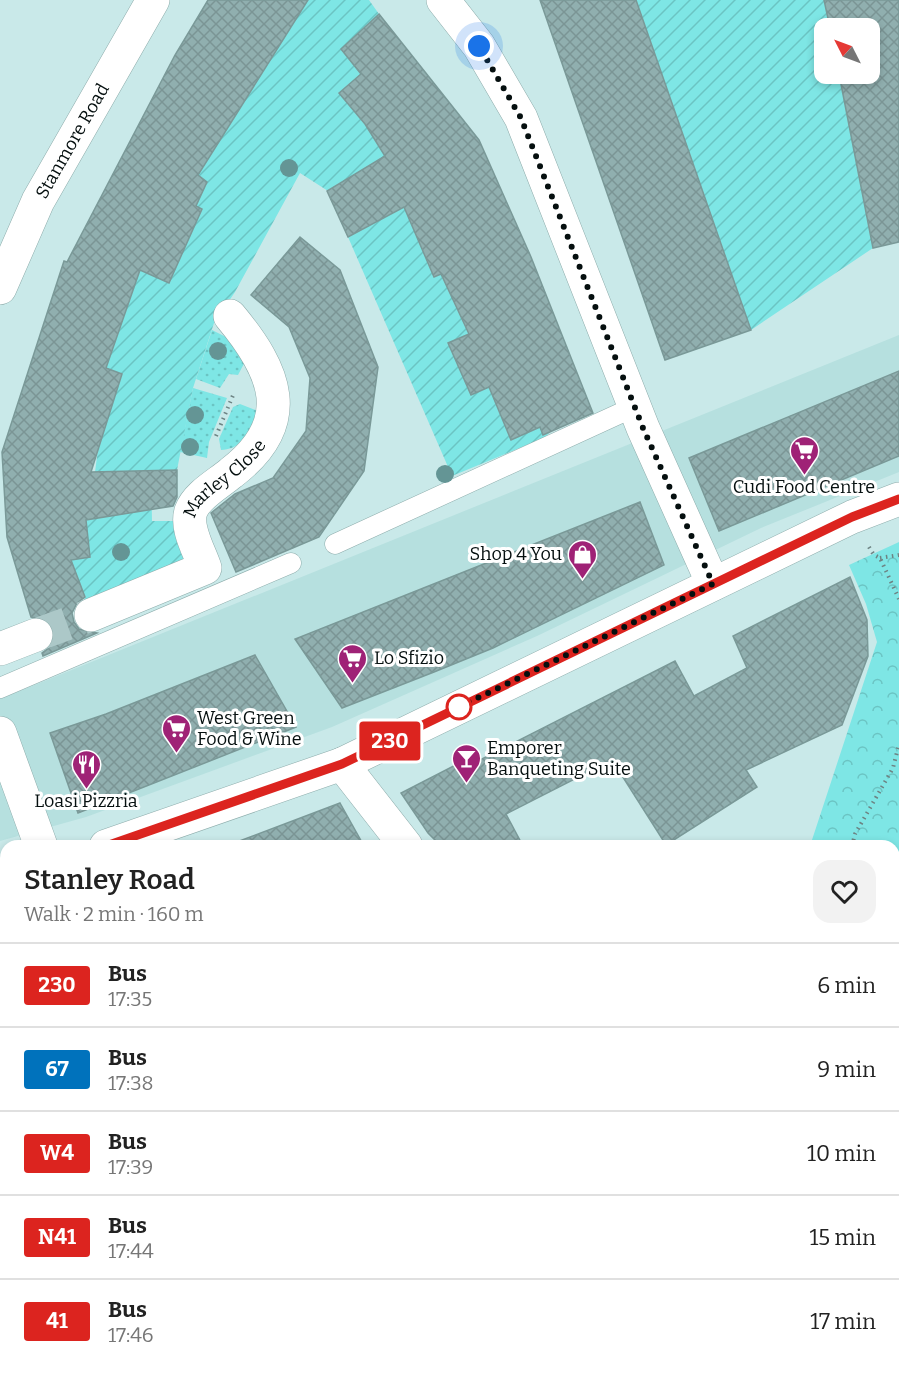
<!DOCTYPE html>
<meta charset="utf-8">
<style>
:root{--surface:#fff;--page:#f2f2f2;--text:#222;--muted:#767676;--line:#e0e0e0}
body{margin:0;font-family:Bitter,serif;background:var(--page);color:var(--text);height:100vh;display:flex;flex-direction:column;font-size:22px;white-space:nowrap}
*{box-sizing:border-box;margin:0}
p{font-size:20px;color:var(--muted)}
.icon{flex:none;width:33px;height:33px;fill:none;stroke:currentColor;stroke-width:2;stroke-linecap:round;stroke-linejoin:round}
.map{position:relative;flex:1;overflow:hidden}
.panel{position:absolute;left:0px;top:840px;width:900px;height:536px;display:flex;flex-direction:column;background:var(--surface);border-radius:18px 18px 0 0;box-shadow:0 3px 9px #0003}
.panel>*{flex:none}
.badge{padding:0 12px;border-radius:4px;font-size:21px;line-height:39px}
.needle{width:39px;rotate:312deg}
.fabs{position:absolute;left:814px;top:18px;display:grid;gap:12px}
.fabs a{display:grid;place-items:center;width:66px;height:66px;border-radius:12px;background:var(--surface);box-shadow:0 3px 9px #0003;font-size:30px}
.you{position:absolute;width:30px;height:30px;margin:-15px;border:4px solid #fff;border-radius:50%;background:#1a73e8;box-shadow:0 0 0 9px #1a73e833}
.map>.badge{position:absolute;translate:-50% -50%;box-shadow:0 0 0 3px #fff}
.round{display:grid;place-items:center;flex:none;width:63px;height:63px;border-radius:18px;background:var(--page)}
.headline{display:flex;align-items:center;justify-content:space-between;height:102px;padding:0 24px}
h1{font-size:28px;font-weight:600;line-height:45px}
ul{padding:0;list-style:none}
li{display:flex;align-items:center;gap:18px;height:84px;padding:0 24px;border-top:2px solid var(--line)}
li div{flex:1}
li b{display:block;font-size:22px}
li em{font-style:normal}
li .badge{min-width:66px;font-weight:700;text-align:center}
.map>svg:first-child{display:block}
</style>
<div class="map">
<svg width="899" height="1375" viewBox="0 0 899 1375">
<defs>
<pattern id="grass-dots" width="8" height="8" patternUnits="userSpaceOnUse" patternTransform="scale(1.5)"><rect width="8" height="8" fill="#7ee6e5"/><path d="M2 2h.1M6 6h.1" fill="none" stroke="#6bc4c3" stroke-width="1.8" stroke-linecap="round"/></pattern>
<pattern id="park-crowns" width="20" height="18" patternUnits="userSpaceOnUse" patternTransform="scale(1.5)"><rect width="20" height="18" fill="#7ee6e5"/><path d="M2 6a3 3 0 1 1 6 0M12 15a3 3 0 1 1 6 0" fill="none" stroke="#6bc4c3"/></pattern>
<pattern id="garden-furrows" width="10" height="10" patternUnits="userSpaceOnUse" patternTransform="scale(1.5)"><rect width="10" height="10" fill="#7ee6e5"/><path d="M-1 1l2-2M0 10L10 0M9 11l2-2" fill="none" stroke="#6bc4c3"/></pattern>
<pattern id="building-cross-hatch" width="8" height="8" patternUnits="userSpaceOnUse" patternTransform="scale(1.5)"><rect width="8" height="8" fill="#90afaf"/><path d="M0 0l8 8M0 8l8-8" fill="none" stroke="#7b9595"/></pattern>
</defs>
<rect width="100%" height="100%" fill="#c9e9e9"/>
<g fill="#b6e0df">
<path d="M 899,335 L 899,472 L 761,528 L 537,636 L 332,727 L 86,817 L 0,841 L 0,699 Z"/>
<path d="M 899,937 L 899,1188 L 894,1184 L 894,945 Z"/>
</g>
<g fill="url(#grass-dots)">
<path d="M 212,330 L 228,338 L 248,356 L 238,375 L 229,374 L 220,388 L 196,379 Z"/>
<path d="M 193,388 L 227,398 L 209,442 L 207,458 L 180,452 Z"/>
<path d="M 240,404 L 263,413 C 251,429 242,450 221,450 L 219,439 L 233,407 Z"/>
</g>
<path fill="url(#park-crowns)" d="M 899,542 L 899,937 L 894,945 L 894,846 L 810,846 L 877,642 L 866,604 L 849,565 Z"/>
<g fill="url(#garden-furrows)">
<path d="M 303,0 L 369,0 L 379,14 L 362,44 L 559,424 L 544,438 L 452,476 L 328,191 L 300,173 L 235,292 L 214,323 L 193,388 L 177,470 L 151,471 L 152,521 L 177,521 L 192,559 L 87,603 L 66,566 L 92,495 L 101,426 L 102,372 L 130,287 L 233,111 Z"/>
<path d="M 614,0 L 824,0 L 830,28 L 825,28 L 825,74 L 839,74 L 873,248 L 751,330 Z"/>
</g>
<g fill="url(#building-cross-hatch)" stroke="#7a9998" stroke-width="1.5">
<path d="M 208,0 L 308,0 L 198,175 L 207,182 L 196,206 L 202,209 L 169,283 L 140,270 L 106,368 L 122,374 L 91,472 L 177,470 L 177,497 L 173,506 L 86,520 L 90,557 L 71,560 L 85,597 L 77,603 L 72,613 L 74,622 L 79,629 L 97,633 L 43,656 L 42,653 L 50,647 L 54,638 L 54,629 L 47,620 L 31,617 L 7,537 L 2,452 L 64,261 L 67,262 L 175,55 Z"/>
<path d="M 540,0 L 636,0 L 751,330 L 665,360 Z"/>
<path d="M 824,0 L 899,0 L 899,242 L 873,248 L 839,74 L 870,74 L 870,28 L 830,28 Z"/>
<path d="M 379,14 L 479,140 L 531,257 L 593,413 L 543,435 L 540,427 L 511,440 L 489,387 L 471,395 L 448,343 L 469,334 L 441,274 L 434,277 L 404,207 L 348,237 L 327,191 L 385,156 L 365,124 L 339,93 L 361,74 L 341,49 Z"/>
<path d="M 300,237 L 340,270 L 378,367 L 364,471 L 319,537 L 236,572 L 211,513 L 235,494 L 273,478 L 306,431 L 310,378 L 289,327 L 251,295 Z"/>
<path d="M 899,371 L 899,456 L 719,531 L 689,458 Z"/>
<path d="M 640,502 L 664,565 L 493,648 L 434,672 L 342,708 L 295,639 Z"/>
<path d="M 850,577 L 867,620 L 868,656 L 842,725 L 746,770 L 757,787 L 666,845 L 612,760 L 506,814 L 523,846 L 441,846 L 428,833 L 401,793 L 475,755 L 478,761 L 675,661 L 694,696 L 747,668 L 733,636 Z"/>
<path d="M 255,655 L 296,727 L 78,813 L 50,733 L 106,714 Z"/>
<path d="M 340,803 L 364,846 L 234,846 L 234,843 Z"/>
</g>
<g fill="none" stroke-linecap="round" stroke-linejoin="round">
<path stroke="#acc8c8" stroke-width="33" stroke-dasharray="33 16" stroke-linecap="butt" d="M 36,635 L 91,615"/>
<defs>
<g id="service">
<path d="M 335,544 L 634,407"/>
<path d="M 0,688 L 291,563"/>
</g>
<g id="minor">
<path d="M 443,0 L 479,46 L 521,118 L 643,428 L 713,584"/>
<path id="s1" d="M 0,288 L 38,201 L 153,0"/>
<path id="s2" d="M 91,615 L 205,568 C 200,552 185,528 191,511 C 197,495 218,484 231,473 C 298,422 276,371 230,316"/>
<path d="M 0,649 L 36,635"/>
<path d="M 0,733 L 41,846"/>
<path d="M 342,764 L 406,846"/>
<path d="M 894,1228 L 899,1231"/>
<path d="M 501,1370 L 509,1375"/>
</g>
<g id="primary">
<path d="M 106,846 L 342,764 L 852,517 L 899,499"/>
<path d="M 0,881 L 6,879"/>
</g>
</defs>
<use href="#service" stroke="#8dacab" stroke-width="21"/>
<use href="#minor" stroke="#8dacab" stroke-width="34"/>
<use href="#primary" stroke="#8dacab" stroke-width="34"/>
<g stroke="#6d8383" stroke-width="4" stroke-dasharray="1.5 4.5" stroke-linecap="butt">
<path d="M 216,436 L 234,393"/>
<path d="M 869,547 L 874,555 L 880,558 L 899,599"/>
<path d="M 880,558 L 899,555"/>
<path d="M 852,846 L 855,834 L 893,768 L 899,744"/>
</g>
<use href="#service" stroke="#fff" stroke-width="20"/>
<use href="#minor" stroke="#fff" stroke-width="33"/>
<use href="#primary" stroke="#fff" stroke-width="33"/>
</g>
<g fill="#649595">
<circle cx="289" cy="168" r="9"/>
<circle cx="218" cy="351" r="9"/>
<circle cx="195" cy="415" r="9"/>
<circle cx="190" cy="447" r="9"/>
<circle cx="445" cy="474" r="9"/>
<circle cx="121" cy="552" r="9"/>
</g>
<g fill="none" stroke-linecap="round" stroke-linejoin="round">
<defs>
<path id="line" d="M 106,846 L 342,764 L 852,517 L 899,499"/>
</defs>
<use href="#line" stroke="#fff" stroke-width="14"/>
<use href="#line" stroke="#dc241f" stroke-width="9"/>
<path stroke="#050f0f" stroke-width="6" stroke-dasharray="0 10.8" d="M 459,707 L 713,584 L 643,428 L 521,118 L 479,46"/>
</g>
<defs>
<symbol id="supermarket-pin" viewBox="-11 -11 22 30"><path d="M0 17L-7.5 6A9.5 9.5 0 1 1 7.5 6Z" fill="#9f2276" stroke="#fff"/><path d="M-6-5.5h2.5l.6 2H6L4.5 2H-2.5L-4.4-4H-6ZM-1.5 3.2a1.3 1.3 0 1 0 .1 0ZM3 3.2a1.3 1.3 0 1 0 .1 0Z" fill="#fff"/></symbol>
<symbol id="shop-pin" viewBox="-11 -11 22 30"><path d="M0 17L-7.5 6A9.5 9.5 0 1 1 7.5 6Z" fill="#9f2276" stroke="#fff"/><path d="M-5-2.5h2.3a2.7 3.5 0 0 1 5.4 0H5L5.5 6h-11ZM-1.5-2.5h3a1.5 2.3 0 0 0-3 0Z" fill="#fff"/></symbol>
<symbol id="bar-pin" viewBox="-11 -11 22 30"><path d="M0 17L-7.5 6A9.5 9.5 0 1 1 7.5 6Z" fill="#9f2276" stroke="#fff"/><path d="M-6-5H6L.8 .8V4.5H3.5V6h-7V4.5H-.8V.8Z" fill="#fff"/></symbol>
<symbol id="restaurant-pin" viewBox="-11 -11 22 30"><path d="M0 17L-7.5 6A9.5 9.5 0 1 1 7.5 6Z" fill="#9f2276" stroke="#fff"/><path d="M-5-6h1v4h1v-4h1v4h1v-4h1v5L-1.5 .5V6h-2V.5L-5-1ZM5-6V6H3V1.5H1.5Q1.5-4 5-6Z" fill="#fff"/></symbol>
</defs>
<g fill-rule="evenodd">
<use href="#supermarket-pin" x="788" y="434" width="33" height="45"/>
<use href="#shop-pin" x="566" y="538" width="33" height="45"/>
<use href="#supermarket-pin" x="336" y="642" width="33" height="45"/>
<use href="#supermarket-pin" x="160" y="712" width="33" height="45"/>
<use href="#bar-pin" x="450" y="742" width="33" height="45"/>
<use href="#restaurant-pin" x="70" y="748" width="33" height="45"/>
</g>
<circle fill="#fff" stroke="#dc241f" stroke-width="3" cx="459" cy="707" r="12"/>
<g text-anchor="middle" stroke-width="6" stroke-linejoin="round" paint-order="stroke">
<g font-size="18" fill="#050f0f" stroke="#fff">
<text dy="6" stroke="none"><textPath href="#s1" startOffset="164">Stanmore Road</textPath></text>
<text dy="6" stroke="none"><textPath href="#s2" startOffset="230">Marley Close</textPath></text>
</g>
<g font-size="18" fill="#050f0f" stroke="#fff" text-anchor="start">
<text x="804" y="493" text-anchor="middle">Cudi Food Centre</text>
<text x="562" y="560" text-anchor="end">Shop 4 You</text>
<text x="374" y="664">Lo Sfizio</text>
<text x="197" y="724">West Green<tspan x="197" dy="21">Food &amp; Wine</tspan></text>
<text x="487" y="754">Emporer<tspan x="487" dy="21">Banqueting Suite</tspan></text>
<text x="86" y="807" text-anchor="middle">Loasi Pizzria</text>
</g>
</g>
</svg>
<div class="fabs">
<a><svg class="needle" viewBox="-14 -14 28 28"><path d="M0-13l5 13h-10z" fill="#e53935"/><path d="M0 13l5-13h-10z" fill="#767676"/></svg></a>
</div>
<div class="you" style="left:479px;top:46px"></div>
<b class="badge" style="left:390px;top:741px;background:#dc241f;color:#fff">230</b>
<section class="panel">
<div class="headline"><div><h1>Stanley Road</h1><p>Walk · 2 min · 160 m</p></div><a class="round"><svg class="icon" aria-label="heart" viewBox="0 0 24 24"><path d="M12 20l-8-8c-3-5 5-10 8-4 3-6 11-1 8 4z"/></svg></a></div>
<ul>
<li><span class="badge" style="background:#dc241f;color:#fff">230</span><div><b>Bus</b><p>17:35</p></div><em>6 min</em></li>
<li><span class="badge" style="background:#0072bc;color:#fff">67</span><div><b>Bus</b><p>17:38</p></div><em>9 min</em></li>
<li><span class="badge" style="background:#dc241f;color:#fff">W4</span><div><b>Bus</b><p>17:39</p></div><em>10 min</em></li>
<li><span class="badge" style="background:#dc241f;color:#fff">N41</span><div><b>Bus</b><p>17:44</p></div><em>15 min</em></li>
<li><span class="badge" style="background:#dc241f;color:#fff">41</span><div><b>Bus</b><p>17:46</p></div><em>17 min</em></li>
</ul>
</section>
</div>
